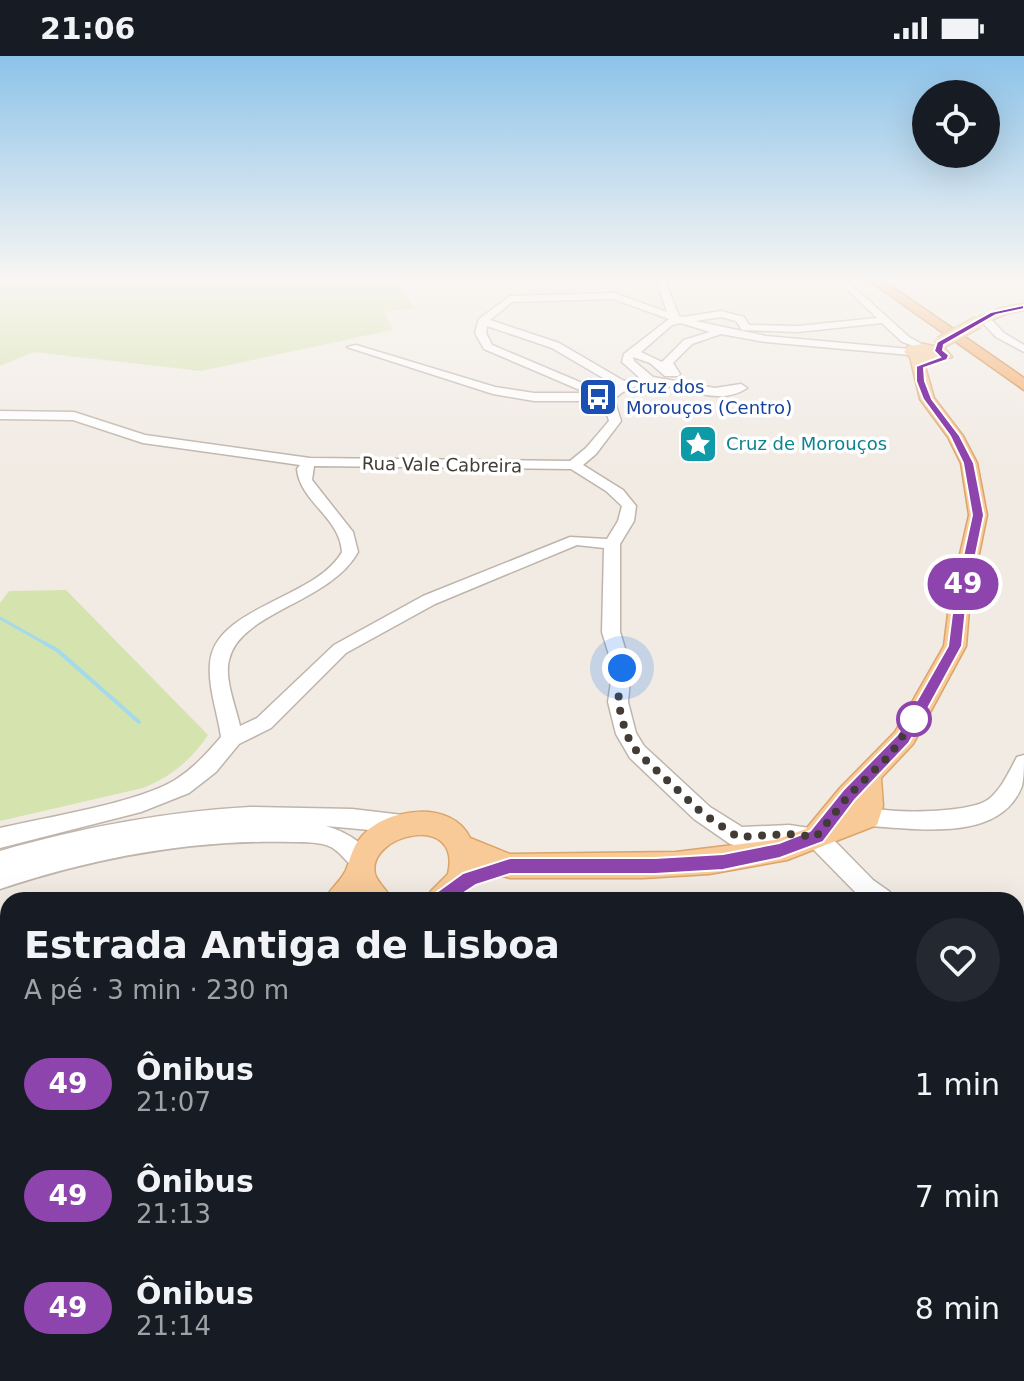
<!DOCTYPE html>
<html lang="pt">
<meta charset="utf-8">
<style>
:root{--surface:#171b24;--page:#242831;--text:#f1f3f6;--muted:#9ea1a6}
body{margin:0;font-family:"DejaVu Sans",sans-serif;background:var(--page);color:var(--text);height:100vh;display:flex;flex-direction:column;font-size:30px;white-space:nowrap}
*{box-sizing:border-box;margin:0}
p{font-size:26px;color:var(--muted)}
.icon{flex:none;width:44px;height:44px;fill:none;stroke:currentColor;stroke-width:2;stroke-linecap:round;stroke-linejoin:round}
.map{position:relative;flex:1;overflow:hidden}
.drawer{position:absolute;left:0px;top:836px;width:1024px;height:490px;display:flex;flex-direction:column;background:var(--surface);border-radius:24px 24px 0 0;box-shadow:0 8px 32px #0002}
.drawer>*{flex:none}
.badge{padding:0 16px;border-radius:26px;font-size:28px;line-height:52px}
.fabs{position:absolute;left:912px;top:24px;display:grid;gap:16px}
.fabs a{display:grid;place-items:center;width:88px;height:88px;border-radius:50%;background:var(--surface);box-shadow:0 8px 32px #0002;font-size:40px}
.you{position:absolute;width:40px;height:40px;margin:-20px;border:6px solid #fff;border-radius:50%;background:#1a73e8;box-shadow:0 0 0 12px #1a73e833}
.map>.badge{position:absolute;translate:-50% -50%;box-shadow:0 0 0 4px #fff}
.round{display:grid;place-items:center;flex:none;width:84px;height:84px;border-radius:42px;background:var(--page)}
.summary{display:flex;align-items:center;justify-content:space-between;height:136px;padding:0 24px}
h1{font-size:38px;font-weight:600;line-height:60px}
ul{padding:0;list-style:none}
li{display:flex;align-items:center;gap:24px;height:112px;padding:0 24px}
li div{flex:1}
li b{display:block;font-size:30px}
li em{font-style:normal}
li .badge{min-width:88px;font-weight:700;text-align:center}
.status{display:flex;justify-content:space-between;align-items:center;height:56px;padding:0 40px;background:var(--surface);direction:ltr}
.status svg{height:22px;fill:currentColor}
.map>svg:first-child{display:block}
</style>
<div class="status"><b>21:06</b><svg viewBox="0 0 49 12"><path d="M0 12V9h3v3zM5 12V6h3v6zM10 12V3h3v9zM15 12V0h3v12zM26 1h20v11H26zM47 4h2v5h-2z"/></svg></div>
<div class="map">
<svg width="1024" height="1325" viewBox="0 0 1024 1325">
<rect width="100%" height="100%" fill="#f1ebe4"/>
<g fill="#d5e3af">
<path d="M 0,223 L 395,223 L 415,252 L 385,256 L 392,274 L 201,315 L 34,296 L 0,310 Z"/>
<path d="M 66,534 L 208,679 C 191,704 172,720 143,732 L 0,765 L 0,547 L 9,535 Z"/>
</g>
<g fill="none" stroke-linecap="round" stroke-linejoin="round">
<path stroke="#a4daeb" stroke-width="3" d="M 0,562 L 48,589"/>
<path stroke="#a4daeb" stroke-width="4" d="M 44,587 L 57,594 L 139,666"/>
<defs>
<g id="minor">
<path d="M 656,223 L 664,223 L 679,260 L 683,261 L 721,255 L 744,261 L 749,269 L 798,270 L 877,262 L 836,223 L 845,223 L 909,281 L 927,291 L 922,294 L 901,285 L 882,267 L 798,276 L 742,274 L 736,265 L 721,261 L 695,265 L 766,280 L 910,293 L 915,296 L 910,299 L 766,286 L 721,278 L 692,288 L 673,307 L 680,318 L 678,320 L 665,320 L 650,307 L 633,301 L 634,305 L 653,321 L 715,332 L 741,328 L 747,332 C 705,360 656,303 614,343 L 621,365 L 596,398 L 583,409 L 623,434 L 636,450 L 634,465 L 620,488 L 620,576 L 631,612 L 628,646 L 636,677 L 644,690 L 710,751 L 742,771 L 789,769 L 824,774 L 873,824 L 890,836 L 893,844 L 863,844 L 810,790 L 789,787 L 738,790 L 730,788 L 694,763 L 630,702 L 616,678 L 608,646 L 613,612 L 602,576 L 604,492 L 577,489 L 435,548 L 346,597 L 271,672 L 239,688 L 216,716 L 189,737 L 141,756 L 0,792 L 0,772 C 47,761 137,747 175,724 C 194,712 207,697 221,681 C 218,658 208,632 210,608 C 213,551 316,543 342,496 C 340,461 300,446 297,413 L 300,409 L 143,387 L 73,364 L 0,363 L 0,355 L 74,356 L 145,379 L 310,402 L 570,405 L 586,392 L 609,365 L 603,344 L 595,341 L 589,345 L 534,345 L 493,338 L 347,291 L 356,289 L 495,331 L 534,337 L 587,337 L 484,293 L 475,277 L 479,263 L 510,240 L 614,237 L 667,256 ZM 613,243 L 669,263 L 624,298 L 622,306 L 639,321 L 624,325 L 559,287 L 490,264 L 512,246 ZM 681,267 L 710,276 L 684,284 L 662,306 L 641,296 L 672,269 ZM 487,270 L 552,292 L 615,329 L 606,337 L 492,289 L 486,277 ZM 314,410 L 571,413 L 606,435 L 622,450 L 618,465 L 607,483 L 570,481 L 423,540 L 334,589 L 257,662 L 240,670 C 236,651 224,623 229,604 C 239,556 330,547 358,496 L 353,476 L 312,424 Z"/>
<path d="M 980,260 L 988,260 L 1004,277 L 1024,289 L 1024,296 L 996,281 L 980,264 Z"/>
<path d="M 1024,699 C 1024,709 1024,721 1022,730 C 1000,788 915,772 867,770 L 859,767 L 846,753 L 849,747 L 857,744 C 863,746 868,751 873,752 C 895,758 972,757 989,743 C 1002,732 1009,716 1017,701 Z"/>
<path d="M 250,751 L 352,753 L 403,759 L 411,761 L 414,768 L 411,775 L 403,777 L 326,770 C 346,776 364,786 374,805 L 370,812 C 351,819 346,799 331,791 C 320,786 306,786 294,786 C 193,783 96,801 0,833 L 0,795 C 83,771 164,756 250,751 Z"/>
<path d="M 897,1318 L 933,1318 L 932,1325 L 896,1325 Z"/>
</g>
<g id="major">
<path d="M 1024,248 L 1024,254 L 1008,257 L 978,270 L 972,266 L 1001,252 Z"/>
<path d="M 924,288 L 944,292 L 952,301 L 924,307 L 934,342 L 963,380 L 977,407 L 987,459 L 970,542 L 966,590 L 913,688 L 881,722 L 883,750 L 877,769 L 787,804 L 709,818 L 643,822 L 510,822 L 478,813 L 462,844 L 426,844 L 431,835 L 448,818 C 463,755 366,778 375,818 C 377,826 388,835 392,844 L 324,844 C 330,833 341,825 346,814 C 351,802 352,791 362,780 C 386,752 452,743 470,782 L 510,798 L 676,796 L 775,784 L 806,773 L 840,732 L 895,676 L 944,590 L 950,542 L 969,459 L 961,407 L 948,381 L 920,343 L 910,301 L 904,296 L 908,290 Z"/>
<path d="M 111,1318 L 155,1318 L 153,1325 L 109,1325 Z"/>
</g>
<path id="highway" d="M 867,223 L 881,223 L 1024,322 L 1024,334 Z"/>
</defs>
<use href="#minor" stroke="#beb4ab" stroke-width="3"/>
<use href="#major" stroke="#dba468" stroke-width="3"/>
<use href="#highway" stroke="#d2803d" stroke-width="3"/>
<use href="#minor" fill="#fff" fill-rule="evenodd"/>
<use href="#major" fill="#f7ca97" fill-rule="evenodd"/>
<use href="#highway" fill="#f4ae6c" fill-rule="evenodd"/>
<defs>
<path id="major-bridge" d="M 940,287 L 978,266"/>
</defs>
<use href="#major-bridge" stroke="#dba468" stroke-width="14" stroke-linecap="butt"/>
<use href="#major-bridge" stroke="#f7ca97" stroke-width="12"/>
</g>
<linearGradient id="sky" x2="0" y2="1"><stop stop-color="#8dc3e9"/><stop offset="0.55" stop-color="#f9f6f3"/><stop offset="1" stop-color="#f9f6f3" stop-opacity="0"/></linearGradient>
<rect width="1024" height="408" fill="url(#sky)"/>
<path fill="#8e44ad" stroke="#fff" stroke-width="2" d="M 1024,249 L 1024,253 L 996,259 L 944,289 L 943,294 L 949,299 L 947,304 L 924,312 L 925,325 L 932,343 L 960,380 L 974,407 L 984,459 L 967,542 L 962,590 L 909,687 L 855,744 L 823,786 L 780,802 L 723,814 L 655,818 L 510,818 L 476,829 L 441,852 L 434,850 L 431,844 L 434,838 L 463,817 L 510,802 L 655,802 L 723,798 L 779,787 L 810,775 L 843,734 L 898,678 L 948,590 L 954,542 L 972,459 L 963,407 L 950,380 L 923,343 L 916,325 L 916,310 L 940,301 L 934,295 L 937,286 L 991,256 Z"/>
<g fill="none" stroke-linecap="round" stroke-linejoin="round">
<path stroke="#433b35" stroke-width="8" stroke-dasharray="0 14.4" d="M 622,612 L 618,646 L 626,678 L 637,696 L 702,757 L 738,781 L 789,778 L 816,781 L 849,739 L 890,699 L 914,663"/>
</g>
<defs>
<symbol id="bus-square" viewBox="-11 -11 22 22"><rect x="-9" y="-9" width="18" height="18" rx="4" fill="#1a4fb4" stroke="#fff"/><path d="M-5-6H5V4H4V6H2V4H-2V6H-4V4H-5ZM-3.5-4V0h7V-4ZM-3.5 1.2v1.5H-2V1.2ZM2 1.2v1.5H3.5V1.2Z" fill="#fff"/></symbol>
<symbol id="sight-square" viewBox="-11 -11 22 22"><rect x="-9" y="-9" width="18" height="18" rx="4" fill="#0f9aa8" stroke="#fff"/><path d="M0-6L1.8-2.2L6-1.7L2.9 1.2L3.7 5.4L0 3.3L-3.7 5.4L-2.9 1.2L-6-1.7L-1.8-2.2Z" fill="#fff"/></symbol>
</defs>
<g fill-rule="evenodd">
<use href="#bus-square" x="576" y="319" width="44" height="44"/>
<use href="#sight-square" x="676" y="366" width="44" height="44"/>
</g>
<circle fill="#fff" stroke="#8e44ad" stroke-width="4" cx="914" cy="663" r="16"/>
<g text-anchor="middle" stroke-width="7" stroke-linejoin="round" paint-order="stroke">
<g font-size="18" fill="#164399" stroke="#fff" text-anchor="start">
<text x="626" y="337">Cruz dos<tspan x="626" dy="21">Morouços (Centro)</tspan></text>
</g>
<g font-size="18" fill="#0d838f" stroke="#fff" text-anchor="start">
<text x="726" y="394">Cruz de Morouços</text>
</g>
<g font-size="18" fill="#433b35" stroke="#fff">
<text transform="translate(442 409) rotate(1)" y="6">Rua Vale Cabreira</text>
</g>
</g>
</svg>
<div class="fabs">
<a><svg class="icon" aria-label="locate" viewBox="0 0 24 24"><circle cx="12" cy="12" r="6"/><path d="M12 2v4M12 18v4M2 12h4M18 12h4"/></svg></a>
</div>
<div class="you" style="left:622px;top:612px"></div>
<b class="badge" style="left:963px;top:528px;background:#8e44ad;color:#fff">49</b>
<section class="drawer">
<div class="summary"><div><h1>Estrada Antiga de Lisboa</h1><p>A pé · 3 min · 230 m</p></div><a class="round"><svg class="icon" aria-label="heart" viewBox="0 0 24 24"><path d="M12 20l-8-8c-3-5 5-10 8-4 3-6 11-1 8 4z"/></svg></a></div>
<ul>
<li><span class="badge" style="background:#8e44ad;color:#fff">49</span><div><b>Ônibus</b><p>21:07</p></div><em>1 min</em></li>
<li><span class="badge" style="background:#8e44ad;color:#fff">49</span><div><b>Ônibus</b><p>21:13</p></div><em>7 min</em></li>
<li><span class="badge" style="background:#8e44ad;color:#fff">49</span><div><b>Ônibus</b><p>21:14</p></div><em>8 min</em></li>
</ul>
</section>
</div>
